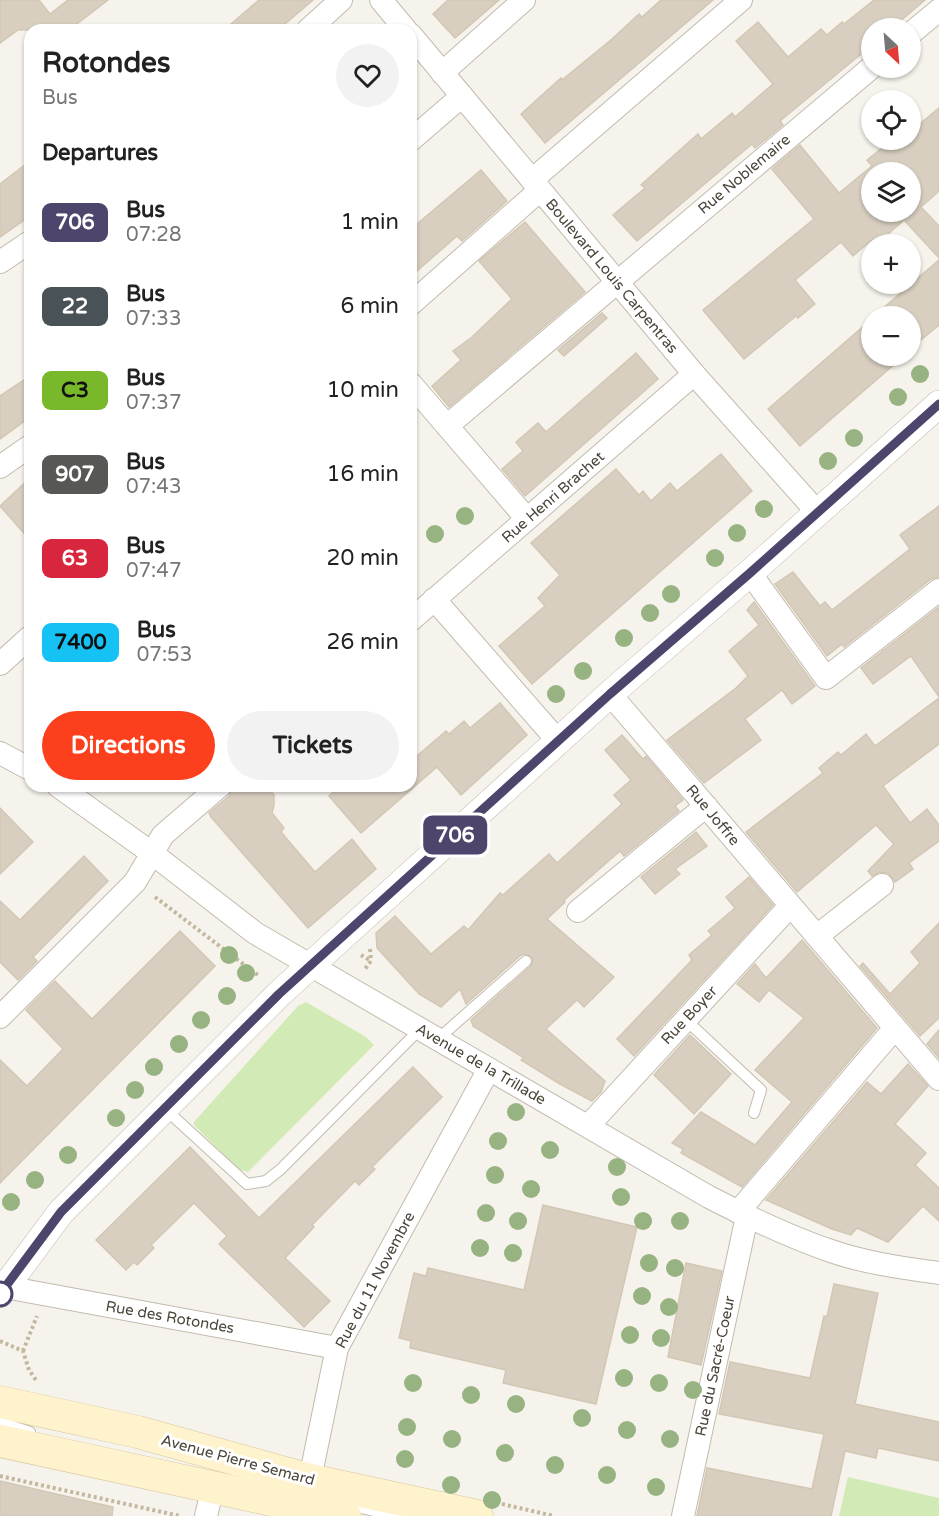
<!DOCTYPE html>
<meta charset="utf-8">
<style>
:root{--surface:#fff;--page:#f2f2f2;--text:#222;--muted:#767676;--accent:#fc3f1d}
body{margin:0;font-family:"Varela Round",sans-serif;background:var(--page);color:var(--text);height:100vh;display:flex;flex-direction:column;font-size:22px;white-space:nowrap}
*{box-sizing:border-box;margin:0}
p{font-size:20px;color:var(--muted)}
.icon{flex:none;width:33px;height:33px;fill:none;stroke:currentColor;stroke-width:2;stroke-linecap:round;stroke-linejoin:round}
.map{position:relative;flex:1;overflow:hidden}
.details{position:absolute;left:24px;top:24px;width:393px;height:768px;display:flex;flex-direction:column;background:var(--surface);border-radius:18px;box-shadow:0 2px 4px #0004}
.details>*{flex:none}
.badge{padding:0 12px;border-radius:9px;font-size:21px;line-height:39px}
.needle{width:39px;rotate:154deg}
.fabs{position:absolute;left:861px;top:18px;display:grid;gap:12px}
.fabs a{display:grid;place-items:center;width:60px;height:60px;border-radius:50%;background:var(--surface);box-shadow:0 2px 4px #0004;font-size:30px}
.map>.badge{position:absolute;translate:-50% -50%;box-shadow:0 0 0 3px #fff}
h2{padding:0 18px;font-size:22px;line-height:54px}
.round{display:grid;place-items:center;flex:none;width:63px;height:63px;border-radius:32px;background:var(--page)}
.headline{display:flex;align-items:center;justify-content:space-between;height:102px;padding:0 18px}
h1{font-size:28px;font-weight:700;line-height:45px}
.action{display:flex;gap:12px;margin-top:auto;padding:12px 18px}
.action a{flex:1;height:69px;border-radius:36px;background:var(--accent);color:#fff;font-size:24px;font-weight:700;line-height:69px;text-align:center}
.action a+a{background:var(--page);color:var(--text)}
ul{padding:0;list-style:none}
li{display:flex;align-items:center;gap:18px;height:84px;padding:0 18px}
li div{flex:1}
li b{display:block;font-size:22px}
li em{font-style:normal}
li .badge{min-width:66px;font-weight:700;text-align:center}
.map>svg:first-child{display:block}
</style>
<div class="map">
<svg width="939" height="1516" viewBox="0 0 939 1516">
<rect width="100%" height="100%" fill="#f6f3ec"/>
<g fill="#d2eab5">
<path d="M 306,1002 L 366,1037 L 374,1045 L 248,1172 L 238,1169 L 194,1125 L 194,1122 L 298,1006 Z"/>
<path d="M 848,1477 L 939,1498 L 939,1516 L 839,1516 Z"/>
</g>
<g fill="#d8cfc1" stroke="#d3c7b4" stroke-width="1.5" fill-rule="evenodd">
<path d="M 0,0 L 39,0 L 50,14 L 68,0 L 108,0 L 69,30 L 18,30 L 0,43 Z"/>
<path d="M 259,0 L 313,0 L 278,30 L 224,30 Z"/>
<path d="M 448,0 L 499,0 L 455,38 L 433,14 Z"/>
<path d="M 661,0 L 713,0 L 545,143 L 521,114 L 561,78 L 562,80 L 612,39 L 639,14 L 642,17 Z"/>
<path d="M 874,0 L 925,0 L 892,28 L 872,28 L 872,45 L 780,121 L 783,125 L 755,148 L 752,144 L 637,241 L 613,215 L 645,188 L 641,185 L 698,134 L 701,139 L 732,113 L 735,117 L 773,84 L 736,41 L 758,22 L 788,57 L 821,29 L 827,35 L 842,22 L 844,24 Z"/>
<path d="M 939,108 L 939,191 L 921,207 L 939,226 L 939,258 L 904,220 L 877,244 L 873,239 L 853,256 L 841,242 L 795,280 L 815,304 L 798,318 L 796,316 L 744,359 L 703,310 L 814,219 L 772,169 L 800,145 L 839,193 L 872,166 L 867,160 L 892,140 L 910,140 L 910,132 ZM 872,172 L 910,172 L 910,212 L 872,212 Z"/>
<path d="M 30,161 L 30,216 L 0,237 L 0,184 Z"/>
<path d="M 481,170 L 507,201 L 462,241 L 457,236 L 411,276 L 411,229 Z"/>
<path d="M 525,222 L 585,292 L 449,407 L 432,386 L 461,360 L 453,351 L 472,337 L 512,299 L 479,261 Z"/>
<path d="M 939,260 L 939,325 L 910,349 L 910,316 L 874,316 Z"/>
<path d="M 602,313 L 607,318 L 564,356 L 558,350 Z"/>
<path d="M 872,319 L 872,356 L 904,356 L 800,446 L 768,409 Z"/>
<path d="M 636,353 L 658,379 L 525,496 L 502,469 L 523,451 L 516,442 L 538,423 L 546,432 Z"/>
<path d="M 30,376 L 30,417 L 0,439 L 0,396 Z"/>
<path d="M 721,454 L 752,491 L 532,684 L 499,646 L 545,606 L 538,598 L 560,575 L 531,543 L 616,469 L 639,495 L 643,491 L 651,501 L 670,483 L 677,491 Z"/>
<path d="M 30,478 L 30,540 L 0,506 Z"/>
<path d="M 939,506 L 939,577 L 931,579 L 844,647 L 842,644 L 827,656 L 775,584 L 793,572 L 820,606 L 825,602 L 832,610 L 910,549 L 900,535 Z"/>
<path d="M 754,602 L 815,686 L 792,704 L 782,690 L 745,719 L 761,740 L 704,783 L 667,740 L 736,688 L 748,676 L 729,651 L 759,625 L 747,610 Z"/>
<path d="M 939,607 L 939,697 L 911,656 L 873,684 L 861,668 Z"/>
<path d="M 939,698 L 939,744 L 883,786 L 910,823 L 927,809 L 939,825 L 939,841 L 909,863 L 913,869 L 895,882 L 888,873 L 880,872 L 872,876 L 868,871 L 894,844 L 876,825 L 797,892 L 746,832 L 823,773 L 819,768 L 838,752 L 841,755 L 866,734 L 875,746 Z"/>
<path d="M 500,703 L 527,735 L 461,795 L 437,767 L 361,833 L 329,796 L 340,786 L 411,786 L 411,761 L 446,731 L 449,734 L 464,721 L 470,728 Z"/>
<path d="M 622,735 L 643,759 L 646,756 L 683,800 L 675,806 L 679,811 L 624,856 L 620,851 L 564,900 L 565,902 L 547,919 L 614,977 L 584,1007 L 577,1000 L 546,1029 L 605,1081 L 601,1092 L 592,1101 L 560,1084 L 521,1060 L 524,1058 L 473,1026 L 471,1020 L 531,966 L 533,960 L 531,956 L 525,954 L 521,955 L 466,1004 L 460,989 L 441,1007 L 419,994 L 377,948 L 376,933 L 395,916 L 431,954 L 464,926 L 468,930 L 500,893 L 503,895 L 549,854 L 557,863 L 622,804 L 614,795 L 631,780 L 605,750 Z"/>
<path d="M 233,786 L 266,786 L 274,795 L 274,805 L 272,813 L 284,828 L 281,832 L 315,872 L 352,839 L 376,869 L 308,928 L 211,817 L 209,813 L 229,796 Z"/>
<path d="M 0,808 L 33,842 L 0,874 Z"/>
<path d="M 696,832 L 707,846 L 675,869 L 680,874 L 655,894 L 641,877 Z"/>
<path d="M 84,856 L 108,881 L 33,957 L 37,961 L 18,980 L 0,962 L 0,901 L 20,920 Z"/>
<path d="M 749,877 L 773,905 L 634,1056 L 617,1039 L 692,960 L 689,955 L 712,935 L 708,931 L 735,908 L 726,897 Z"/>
<path d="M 939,923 L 939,1018 L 920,1036 L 860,966 L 863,963 L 890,994 L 920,963 L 911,952 Z"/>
<path d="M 180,931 L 215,966 L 0,1183 L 0,1060 L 27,1086 L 63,1049 L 26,1010 L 55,981 L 92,1019 Z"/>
<path d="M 802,940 L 877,1028 L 742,1187 L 681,1153 L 683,1149 L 672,1143 L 701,1112 L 755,1145 L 792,1102 L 755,1070 L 804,1018 L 769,990 L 759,1002 L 737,984 L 755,964 L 766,978 Z"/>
<path d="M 939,1030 L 939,1058 L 927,1044 Z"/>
<path d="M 690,1035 L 731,1074 L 694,1114 L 654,1075 Z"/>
<path d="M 908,1064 L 928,1086 L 895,1124 L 926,1153 L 915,1165 L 939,1188 L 939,1221 L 923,1206 L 888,1242 L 857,1228 L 851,1235 L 832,1229 L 766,1200 L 867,1082 L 881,1094 Z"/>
<path d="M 413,1067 L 442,1097 L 372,1167 L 375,1169 L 359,1185 L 355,1181 L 312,1225 L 314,1227 L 285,1258 L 330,1301 L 304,1327 L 219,1244 L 227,1236 L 194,1203 L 151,1245 L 154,1248 L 137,1265 L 134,1262 L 126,1270 L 96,1240 L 190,1147 L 259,1218 Z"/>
<path d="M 543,1205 L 637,1227 L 596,1404 L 503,1383 L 506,1370 L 410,1348 L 411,1341 L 399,1338 L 414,1273 L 426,1276 L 428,1268 L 524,1290 Z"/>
<path d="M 686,1263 L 722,1271 L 701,1365 L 668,1357 Z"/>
<path d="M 834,1284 L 878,1293 L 855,1404 L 939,1422 L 939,1461 L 878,1448 L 876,1458 L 845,1451 L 831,1516 L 697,1516 L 707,1468 L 812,1489 L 824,1434 L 719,1414 L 730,1362 L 810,1378 L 824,1316 L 827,1317 Z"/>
<path d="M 0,1481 L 113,1507 L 112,1516 L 0,1516 Z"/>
</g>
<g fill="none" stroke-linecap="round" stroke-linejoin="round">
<defs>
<g id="service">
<path d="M 686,1020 L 761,1090 L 754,1113"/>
<path d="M 438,1039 L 526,961"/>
<path d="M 164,1108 L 247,1184 L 266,1181 L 281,1169 L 420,1029"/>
<path d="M 0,1422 L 30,1432"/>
<path d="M 344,1504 L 396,1516"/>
</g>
<g id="minor">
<path d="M 381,0 L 406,30"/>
<path d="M 308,30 L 341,0"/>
<path d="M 910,34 L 939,10"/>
<path d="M 411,35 L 694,374 L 818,513"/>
<path d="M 442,73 L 524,0"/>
<path d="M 411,140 L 462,96"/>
<path d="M 532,180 L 741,0"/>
<path d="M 0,262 L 30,242"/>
<path d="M 411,304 L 540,190"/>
<path d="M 411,384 L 527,519"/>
<path d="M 447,426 L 872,67"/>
<path d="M 0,467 L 30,446"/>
<path d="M 750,573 L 826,678 L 939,590"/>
<path d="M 434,599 L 558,741"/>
<path d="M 411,620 L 694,374"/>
<path d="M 0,664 L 30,637"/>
<path d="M 610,694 L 939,1079"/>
<path d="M 0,753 L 30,769"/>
<path d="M 58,786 L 153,854 L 255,933 L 709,1197 C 748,1217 789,1237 831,1251 C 865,1263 903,1268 939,1273"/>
<path d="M 578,911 L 706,806"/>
<path d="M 817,936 L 882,885"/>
<path d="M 0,1017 L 135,882 L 163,835 L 220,786"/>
<path d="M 589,1125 L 790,906"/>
<path d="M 738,1212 L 895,1028"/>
<path d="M 0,1286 L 337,1348"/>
<path d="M 307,1493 L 337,1348 L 489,1069"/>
<path d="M 206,1516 L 213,1487"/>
<path d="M 683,1516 L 747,1216"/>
</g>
<path id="tertiary" d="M 0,1294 L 61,1212 L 279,994 L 610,694 L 750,573 L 939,404"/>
<g id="secondary">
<path d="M 0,1402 L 138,1432 L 310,1480 L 477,1516"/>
<path d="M 0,1441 L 345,1516"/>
</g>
</defs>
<use href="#service" stroke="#c2bbae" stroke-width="12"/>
<use href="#minor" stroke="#c2bbae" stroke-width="24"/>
<use href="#tertiary" stroke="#c2bbae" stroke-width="28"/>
<use href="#secondary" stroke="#d6c79b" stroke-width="33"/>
<g stroke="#c4b79f" stroke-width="4" stroke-dasharray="3 3" stroke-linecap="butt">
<path d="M 155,897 L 259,976"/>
<path d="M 370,949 L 371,961"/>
<path d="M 361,955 L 371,961 L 365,969"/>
<path d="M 0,1341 L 23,1351 L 29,1370 L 36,1380"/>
<path d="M 23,1351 L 37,1316"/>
<path d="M 0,1476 L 180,1516"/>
<path d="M 502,1504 L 554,1516"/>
</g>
<use href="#service" stroke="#fff" stroke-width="10"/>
<use href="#minor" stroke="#fff" stroke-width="22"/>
<use href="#tertiary" stroke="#fff" stroke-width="27"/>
<use href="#secondary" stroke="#fff3cd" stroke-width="32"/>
</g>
<g fill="#97b381">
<circle cx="920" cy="374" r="9"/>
<circle cx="898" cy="397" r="9"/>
<circle cx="854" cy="438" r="9"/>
<circle cx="828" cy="461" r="9"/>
<circle cx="764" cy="509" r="9"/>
<circle cx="465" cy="516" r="9"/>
<circle cx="737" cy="533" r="9"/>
<circle cx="435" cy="534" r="9"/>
<circle cx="715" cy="558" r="9"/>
<circle cx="671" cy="594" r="9"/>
<circle cx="650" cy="613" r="9"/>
<circle cx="624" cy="638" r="9"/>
<circle cx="583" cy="671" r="9"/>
<circle cx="556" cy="694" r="9"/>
<circle cx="229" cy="955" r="9"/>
<circle cx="246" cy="973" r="9"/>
<circle cx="227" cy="996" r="9"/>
<circle cx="201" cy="1020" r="9"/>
<circle cx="179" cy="1044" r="9"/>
<circle cx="154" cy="1067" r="9"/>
<circle cx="135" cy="1090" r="9"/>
<circle cx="516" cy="1112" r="9"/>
<circle cx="116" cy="1118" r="9"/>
<circle cx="498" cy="1141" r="9"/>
<circle cx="550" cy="1150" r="9"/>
<circle cx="68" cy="1155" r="9"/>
<circle cx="617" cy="1167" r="9"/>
<circle cx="495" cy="1175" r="9"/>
<circle cx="35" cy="1180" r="9"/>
<circle cx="531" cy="1189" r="9"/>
<circle cx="621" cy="1197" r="9"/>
<circle cx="11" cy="1202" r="9"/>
<circle cx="486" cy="1213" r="9"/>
<circle cx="518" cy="1221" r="9"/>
<circle cx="643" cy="1221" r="9"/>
<circle cx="680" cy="1221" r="9"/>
<circle cx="480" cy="1248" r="9"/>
<circle cx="513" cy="1253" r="9"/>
<circle cx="649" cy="1263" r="9"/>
<circle cx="675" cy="1268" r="9"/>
<circle cx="642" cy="1296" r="9"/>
<circle cx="669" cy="1307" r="9"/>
<circle cx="630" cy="1335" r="9"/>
<circle cx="661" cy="1338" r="9"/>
<circle cx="624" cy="1378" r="9"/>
<circle cx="413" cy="1383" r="9"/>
<circle cx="659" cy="1383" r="9"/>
<circle cx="693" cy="1390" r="9"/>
<circle cx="471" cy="1395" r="9"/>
<circle cx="516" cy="1404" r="9"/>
<circle cx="582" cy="1418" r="9"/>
<circle cx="407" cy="1427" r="9"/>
<circle cx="627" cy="1430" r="9"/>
<circle cx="452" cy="1439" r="9"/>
<circle cx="670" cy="1439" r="9"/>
<circle cx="505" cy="1453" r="9"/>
<circle cx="405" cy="1459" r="9"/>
<circle cx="555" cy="1465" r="9"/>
<circle cx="607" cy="1475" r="9"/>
<circle cx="451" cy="1485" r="9"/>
<circle cx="656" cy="1487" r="9"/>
<circle cx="492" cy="1500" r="9"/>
</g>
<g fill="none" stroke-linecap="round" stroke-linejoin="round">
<defs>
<path id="line" d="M 0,1294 L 61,1212 L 279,994 L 610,694 L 750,573 L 939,404"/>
</defs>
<use href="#line" stroke="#fff" stroke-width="14"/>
<use href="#line" stroke="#4e456d" stroke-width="9"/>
</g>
<circle fill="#fff" stroke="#4e456d" stroke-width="3" cx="0" cy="1294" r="12"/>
<g text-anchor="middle" stroke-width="6" stroke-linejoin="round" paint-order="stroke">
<g font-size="15" fill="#4b4439" stroke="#fff">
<text transform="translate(744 174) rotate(-40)" y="5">Rue Noblemaire</text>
<text transform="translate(612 276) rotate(50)" y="5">Boulevard Louis Carpentras</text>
<text transform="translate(553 497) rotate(-41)" y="5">Rue Henri Brachet</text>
<text transform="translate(713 815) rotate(50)" y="5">Rue Joffre</text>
<text transform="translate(689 1015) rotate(-47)" y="5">Rue Boyer</text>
<text transform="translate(481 1064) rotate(30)" y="5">Avenue de la Trillade</text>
<text transform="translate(375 1280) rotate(-62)" y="5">Rue du 11 Novembre</text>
<text transform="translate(170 1317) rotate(10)" y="5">Rue des Rotondes</text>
<text transform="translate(715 1366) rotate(-78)" y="5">Rue du Sacré-Coeur</text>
<text transform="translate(238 1460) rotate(15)" y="5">Avenue Pierre Semard</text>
</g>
</g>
</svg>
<div class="fabs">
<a><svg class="needle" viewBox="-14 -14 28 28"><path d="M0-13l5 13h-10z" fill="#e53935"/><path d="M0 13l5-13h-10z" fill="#767676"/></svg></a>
<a><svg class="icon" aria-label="locate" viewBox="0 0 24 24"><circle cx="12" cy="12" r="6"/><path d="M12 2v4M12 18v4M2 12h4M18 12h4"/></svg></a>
<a><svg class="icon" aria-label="layers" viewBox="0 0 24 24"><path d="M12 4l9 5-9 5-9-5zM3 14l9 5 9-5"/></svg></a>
<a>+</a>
<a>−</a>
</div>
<b class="badge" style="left:455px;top:835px;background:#4e456d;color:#fff">706</b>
<section class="details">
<div class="headline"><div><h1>Rotondes</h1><p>Bus</p></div><a class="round"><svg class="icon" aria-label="heart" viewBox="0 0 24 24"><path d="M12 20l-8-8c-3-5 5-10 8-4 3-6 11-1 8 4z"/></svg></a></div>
<h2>Departures</h2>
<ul>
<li><span class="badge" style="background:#4e456d;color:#fff">706</span><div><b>Bus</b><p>07:28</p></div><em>1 min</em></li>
<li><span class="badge" style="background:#495256;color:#fff">22</span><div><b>Bus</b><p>07:33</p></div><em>6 min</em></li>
<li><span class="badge" style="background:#78b82a;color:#111">C3</span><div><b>Bus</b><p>07:37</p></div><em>10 min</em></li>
<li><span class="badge" style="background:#575756;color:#fff">907</span><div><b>Bus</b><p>07:43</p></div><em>16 min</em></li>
<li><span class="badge" style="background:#d7263d;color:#fff">63</span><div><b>Bus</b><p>07:47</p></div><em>20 min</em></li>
<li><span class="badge" style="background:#16c1f3;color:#111">7400</span><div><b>Bus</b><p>07:53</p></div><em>26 min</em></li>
</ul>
<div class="action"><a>Directions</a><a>Tickets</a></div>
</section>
</div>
